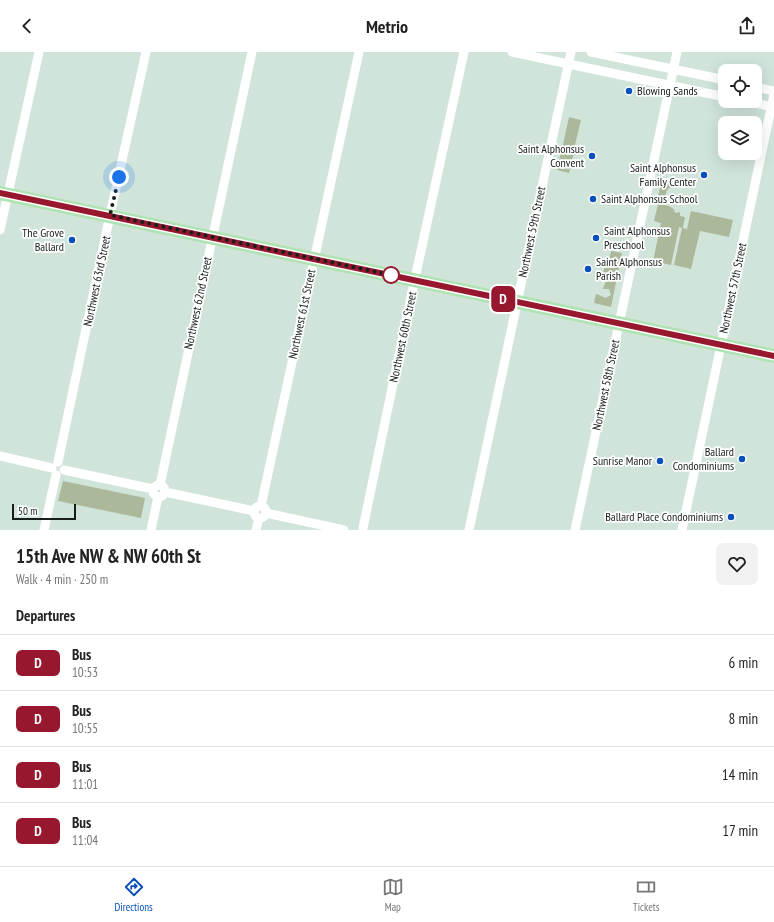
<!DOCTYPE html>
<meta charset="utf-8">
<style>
:root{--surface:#fff;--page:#f2f2f2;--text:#222;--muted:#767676;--line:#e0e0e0;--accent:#074fba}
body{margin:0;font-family:"PT Sans Narrow",sans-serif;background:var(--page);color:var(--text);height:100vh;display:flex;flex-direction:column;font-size:15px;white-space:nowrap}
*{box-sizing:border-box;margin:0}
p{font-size:13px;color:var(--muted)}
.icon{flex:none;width:22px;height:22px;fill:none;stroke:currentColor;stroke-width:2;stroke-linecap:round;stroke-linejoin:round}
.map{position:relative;height:478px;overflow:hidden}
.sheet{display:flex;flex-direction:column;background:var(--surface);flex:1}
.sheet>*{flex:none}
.badge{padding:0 8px;border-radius:6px;font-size:14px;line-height:26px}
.fabs{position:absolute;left:718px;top:12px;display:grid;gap:8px}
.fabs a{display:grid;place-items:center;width:44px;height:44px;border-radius:8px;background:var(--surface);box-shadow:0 4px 16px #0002;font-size:20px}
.scale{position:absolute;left:12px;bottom:10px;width:64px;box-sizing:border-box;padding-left:4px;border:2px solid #171e1b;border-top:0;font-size:11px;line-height:14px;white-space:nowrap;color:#171e1b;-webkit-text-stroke:3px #fff;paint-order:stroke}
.you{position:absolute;width:20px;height:20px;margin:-10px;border:3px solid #fff;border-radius:50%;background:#1a73e8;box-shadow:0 0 0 6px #1a73e833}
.map>.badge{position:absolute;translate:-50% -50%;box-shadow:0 0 0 2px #fff}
h2{padding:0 16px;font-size:15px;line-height:36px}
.round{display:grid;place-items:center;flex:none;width:42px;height:42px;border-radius:8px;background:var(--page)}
.head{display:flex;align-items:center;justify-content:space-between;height:68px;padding:0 16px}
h1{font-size:19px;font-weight:700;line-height:30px}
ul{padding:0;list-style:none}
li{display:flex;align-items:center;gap:12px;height:56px;padding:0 16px;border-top:1px solid var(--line)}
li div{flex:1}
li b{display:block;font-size:15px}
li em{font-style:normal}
li .badge{min-width:44px;font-weight:700;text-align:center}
header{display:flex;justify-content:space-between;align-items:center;height:52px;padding:0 16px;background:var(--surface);font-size:18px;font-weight:700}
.tab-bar{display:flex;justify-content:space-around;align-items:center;height:56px;border-top:1px solid var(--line);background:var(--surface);font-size:11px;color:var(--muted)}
.tab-bar a{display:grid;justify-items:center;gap:2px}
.tab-bar .current{color:var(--accent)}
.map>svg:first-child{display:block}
</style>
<header><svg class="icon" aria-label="back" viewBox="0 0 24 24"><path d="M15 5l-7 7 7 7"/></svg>Metrio<svg class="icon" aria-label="share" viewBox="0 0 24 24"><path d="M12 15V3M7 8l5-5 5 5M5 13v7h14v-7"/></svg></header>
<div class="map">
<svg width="774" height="478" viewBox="0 0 774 478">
<rect width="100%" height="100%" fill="#d0e4da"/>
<g fill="#acb89a">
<path d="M 569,65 L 581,68 L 574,97 L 562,97 Z"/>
<path d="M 561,100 L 574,100 L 569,121 L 557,118 Z"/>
<path d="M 671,127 L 672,134 L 667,138 L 665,144 L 658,145 L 661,130 Z"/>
<path d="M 658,152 C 664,153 674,153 675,161 L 680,160 L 680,164 L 685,165 L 683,176 L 687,177 L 691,159 L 733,168 L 729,185 L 700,179 L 691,217 L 674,213 L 682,176 L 679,175 L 671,213 L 653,209 L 661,171 L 654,169 Z"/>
<path d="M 611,199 L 622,201 L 611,255 L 594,251 L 596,242 L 606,246 L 611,243 L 609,237 L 603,237 L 606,228 L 602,227 L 605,212 L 604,211 L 604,208 L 609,208 Z"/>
<path d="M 63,429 L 145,446 L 141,466 L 58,449 Z"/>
</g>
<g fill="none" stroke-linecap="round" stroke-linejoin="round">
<g stroke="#fff" stroke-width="9">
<path d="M 512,0 L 725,45"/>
<path d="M 591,0 L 725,28"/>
<path d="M 755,35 L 774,39"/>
<path d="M 744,49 L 774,55"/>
<path d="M 0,178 L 39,0"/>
<path d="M 0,404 L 52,416"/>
<path d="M 58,410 L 110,163 L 146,0"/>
<path d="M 64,418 L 153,437"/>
<circle cx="159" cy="439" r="6"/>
<path d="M 160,433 L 252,0"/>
<path d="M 165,440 L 254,459"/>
<circle cx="260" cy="460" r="6"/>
<path d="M 261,454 L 359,0"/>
<path d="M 266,461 L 344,478"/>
<path d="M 363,476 L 411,245 L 464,0"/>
<path d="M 44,478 L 56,423"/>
<path d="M 151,478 L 158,445"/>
<path d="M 256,478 L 259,466"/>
<path d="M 469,478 L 520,237 L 571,0"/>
<path d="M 575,478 L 677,0"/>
<path d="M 682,478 L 774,42"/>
</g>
<path stroke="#afe3b1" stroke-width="14" d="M 0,141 L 774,304"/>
</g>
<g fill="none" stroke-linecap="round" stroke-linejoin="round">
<defs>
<path id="line" d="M 0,141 L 774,304"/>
</defs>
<use href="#line" stroke="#fff" stroke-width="9"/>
<use href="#line" stroke="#96172e" stroke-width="6"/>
<path stroke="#171e1b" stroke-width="4" stroke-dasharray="0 7.2" d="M 119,125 L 110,163 L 391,223"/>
</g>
<g fill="#074fba" stroke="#fff" stroke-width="1.5">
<circle cx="629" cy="39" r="4"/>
<circle cx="592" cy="104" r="4"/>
<circle cx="704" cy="123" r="4"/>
<circle cx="593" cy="147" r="4"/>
<circle cx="596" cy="186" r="4"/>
<circle cx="72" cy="188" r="4"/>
<circle cx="588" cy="217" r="4"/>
<circle cx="742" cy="407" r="4"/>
<circle cx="660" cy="409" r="4"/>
<circle cx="731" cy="465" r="4"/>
</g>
<circle fill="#fff" stroke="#96172e" stroke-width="2" cx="391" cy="223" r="8"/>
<g text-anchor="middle" stroke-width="3.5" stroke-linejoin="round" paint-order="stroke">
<g font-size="12" fill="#171e1b" stroke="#fff" text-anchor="end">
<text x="637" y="43" text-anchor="start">Blowing Sands</text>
<text x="584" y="101">Saint Alphonsus<tspan x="584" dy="14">Convent</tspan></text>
<text x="696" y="120">Saint Alphonsus<tspan x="696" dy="14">Family Center</tspan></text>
<text x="601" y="151" text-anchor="start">Saint Alphonsus School</text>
<text x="604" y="183" text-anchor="start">Saint Alphonsus<tspan x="604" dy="14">Preschool</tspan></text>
<text x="64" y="185">The Grove<tspan x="64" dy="14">Ballard</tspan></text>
<text x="596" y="214" text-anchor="start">Saint Alphonsus<tspan x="596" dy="14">Parish</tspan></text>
<text x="734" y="404">Ballard<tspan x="734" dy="14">Condominiums</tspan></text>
<text x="652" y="413">Sunrise Manor</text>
<text x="723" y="469">Ballard Place Condominiums</text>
</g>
<g font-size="12" fill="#171e1b" stroke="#fff">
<text transform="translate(532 180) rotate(-78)" y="4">Northwest 59th Street</text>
<text transform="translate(97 229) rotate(-78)" y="4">Northwest 63rd Street</text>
<text transform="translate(733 236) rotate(-78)" y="4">Northwest 57th Street</text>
<text transform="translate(198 251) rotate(-78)" y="4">Northwest 62nd Street</text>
<text transform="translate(302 262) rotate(-78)" y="4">Northwest 61st Street</text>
<text transform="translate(403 285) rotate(-78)" y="4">Northwest 60th Street</text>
<text transform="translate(606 333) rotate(-78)" y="4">Northwest 58th Street</text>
</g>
</g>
</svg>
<div class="fabs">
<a><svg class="icon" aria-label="locate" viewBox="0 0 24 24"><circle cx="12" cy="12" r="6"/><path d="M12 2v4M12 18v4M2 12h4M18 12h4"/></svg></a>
<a><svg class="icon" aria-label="layers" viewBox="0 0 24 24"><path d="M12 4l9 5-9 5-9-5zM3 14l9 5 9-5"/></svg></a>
</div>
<div class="scale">50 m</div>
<div class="you" style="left:119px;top:125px"></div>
<b class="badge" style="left:503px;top:247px;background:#96172e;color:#fff">D</b>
</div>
<section class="sheet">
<div class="head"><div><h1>15th Ave NW &amp; NW 60th St</h1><p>Walk · 4 min · 250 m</p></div><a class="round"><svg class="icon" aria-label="heart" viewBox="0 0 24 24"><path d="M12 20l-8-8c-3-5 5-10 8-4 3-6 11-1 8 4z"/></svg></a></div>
<h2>Departures</h2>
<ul>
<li><span class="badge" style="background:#96172e;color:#fff">D</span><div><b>Bus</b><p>10:53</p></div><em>6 min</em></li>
<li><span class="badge" style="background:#96172e;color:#fff">D</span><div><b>Bus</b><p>10:55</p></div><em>8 min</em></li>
<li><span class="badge" style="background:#96172e;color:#fff">D</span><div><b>Bus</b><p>11:01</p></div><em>14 min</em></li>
<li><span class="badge" style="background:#96172e;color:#fff">D</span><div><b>Bus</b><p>11:04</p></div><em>17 min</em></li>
</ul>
</section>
<nav class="tab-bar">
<a class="current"><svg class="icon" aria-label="directions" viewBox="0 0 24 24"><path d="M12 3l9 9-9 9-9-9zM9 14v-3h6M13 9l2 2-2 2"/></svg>Directions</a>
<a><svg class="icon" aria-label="map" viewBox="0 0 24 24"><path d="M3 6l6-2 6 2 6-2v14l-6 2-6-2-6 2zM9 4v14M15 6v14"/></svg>Map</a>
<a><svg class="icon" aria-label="tickets" viewBox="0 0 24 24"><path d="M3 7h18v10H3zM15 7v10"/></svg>Tickets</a>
</nav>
